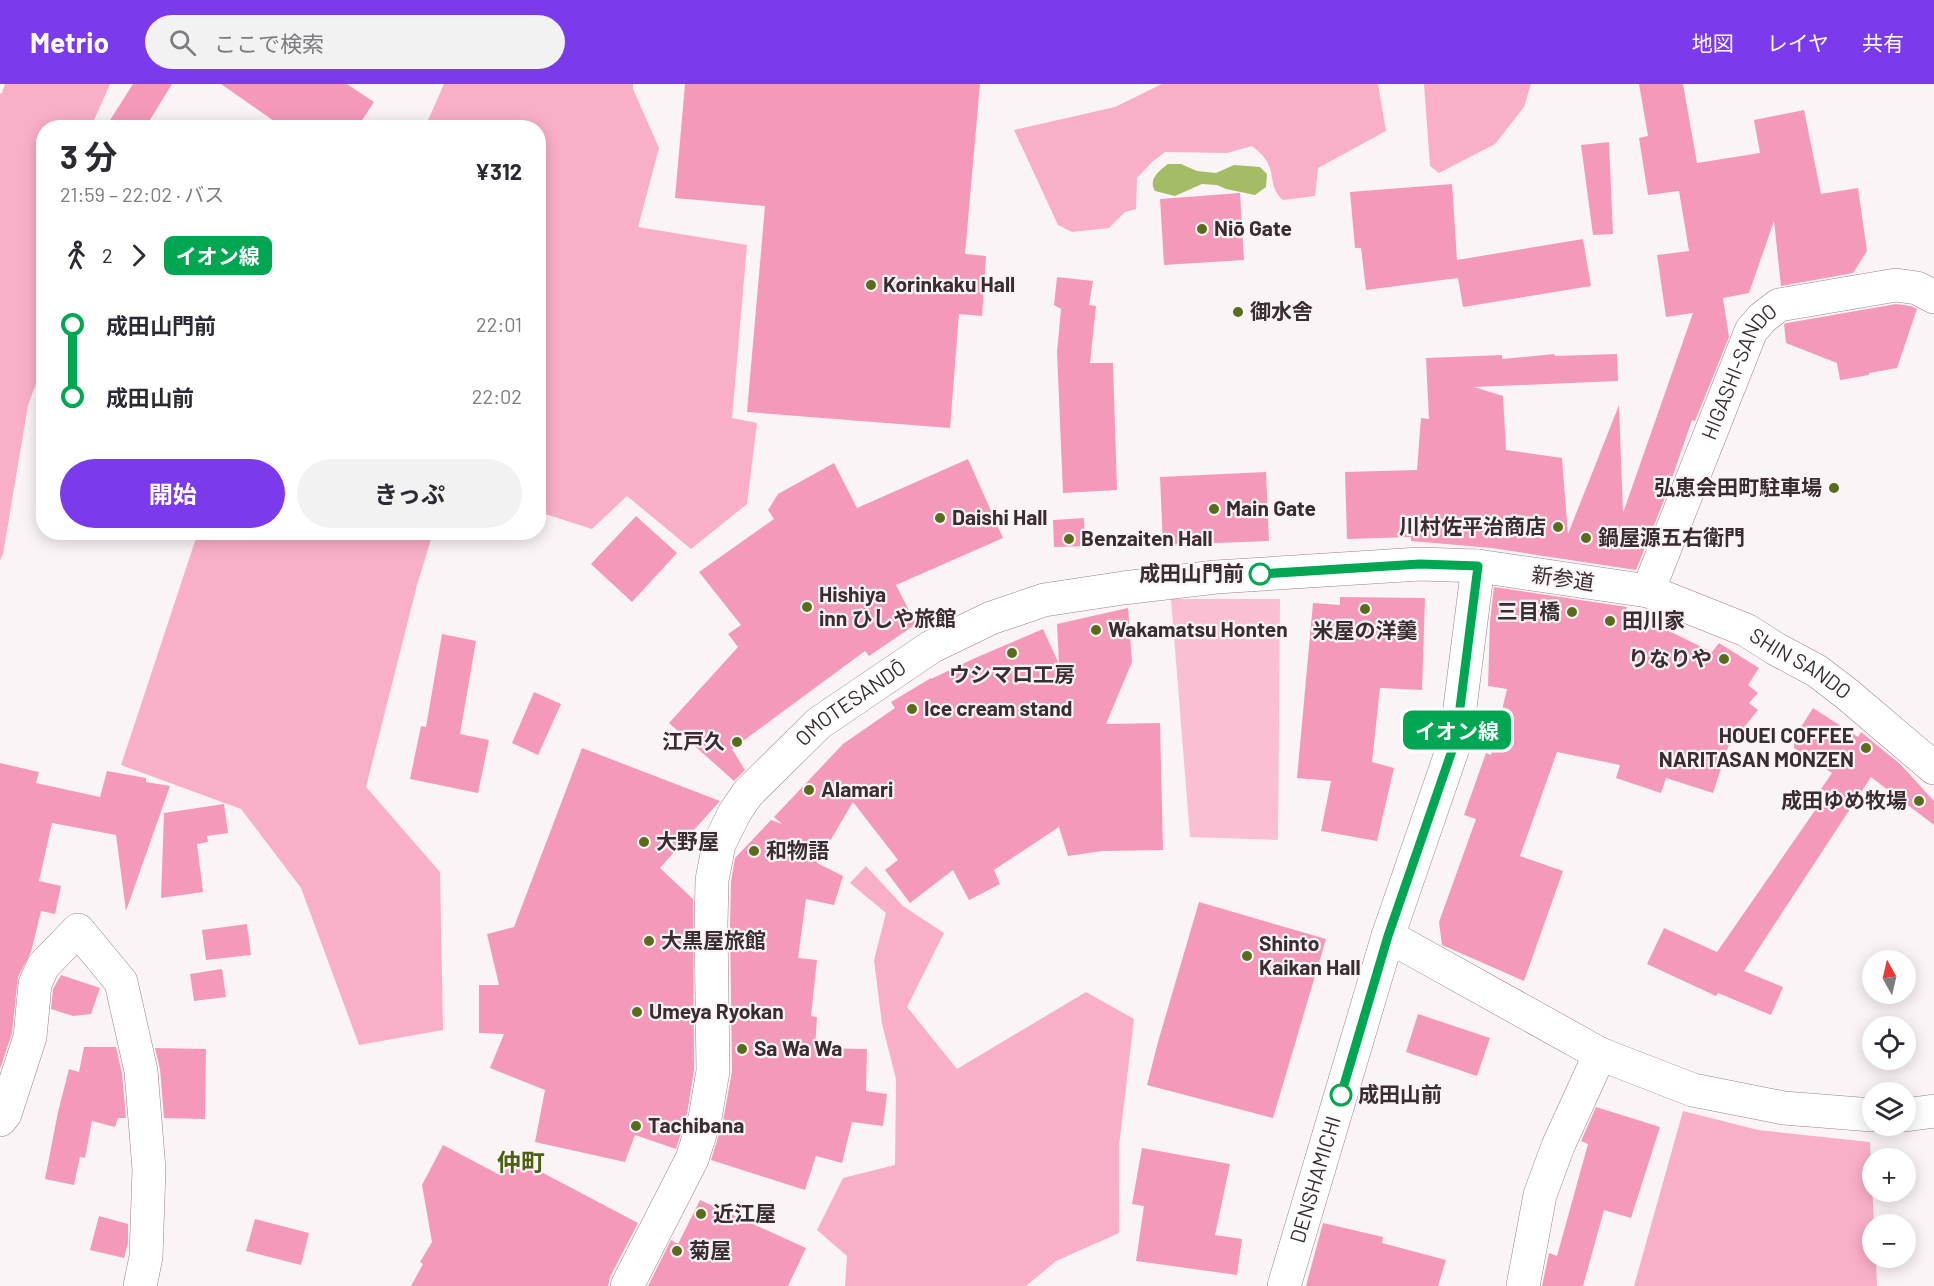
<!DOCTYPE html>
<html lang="ja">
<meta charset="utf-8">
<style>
:root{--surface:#fff;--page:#f2f2f3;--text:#2b2b33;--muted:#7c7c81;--accent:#7c3aed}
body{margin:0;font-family:Barlow,"Noto Sans JP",sans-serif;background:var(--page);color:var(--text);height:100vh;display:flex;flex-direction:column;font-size:22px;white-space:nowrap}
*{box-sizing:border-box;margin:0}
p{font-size:20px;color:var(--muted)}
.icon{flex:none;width:33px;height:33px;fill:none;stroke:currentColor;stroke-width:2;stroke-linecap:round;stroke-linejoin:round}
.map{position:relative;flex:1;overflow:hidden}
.sheet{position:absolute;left:36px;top:36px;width:510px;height:420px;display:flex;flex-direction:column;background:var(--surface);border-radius:24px;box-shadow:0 3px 15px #0003}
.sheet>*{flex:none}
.badge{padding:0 12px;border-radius:9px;font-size:21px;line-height:39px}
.needle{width:39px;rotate:352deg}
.buttons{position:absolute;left:1862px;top:866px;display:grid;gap:12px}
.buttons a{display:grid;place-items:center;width:54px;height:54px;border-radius:50%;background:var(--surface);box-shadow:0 3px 15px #0003;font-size:30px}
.map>.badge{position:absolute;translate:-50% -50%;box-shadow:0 0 0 3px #fff}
.legs{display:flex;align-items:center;gap:9px;height:66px;padding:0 24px;font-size:20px}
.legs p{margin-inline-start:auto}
.summary{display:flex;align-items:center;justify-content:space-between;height:102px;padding:0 24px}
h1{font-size:33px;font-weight:700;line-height:45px}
.cta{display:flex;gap:12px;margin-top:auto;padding:12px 24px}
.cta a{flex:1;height:69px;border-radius:36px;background:var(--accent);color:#fff;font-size:24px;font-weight:700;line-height:69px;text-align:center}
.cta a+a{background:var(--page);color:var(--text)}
ul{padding:0 24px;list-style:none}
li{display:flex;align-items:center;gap:21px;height:72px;font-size:22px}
li i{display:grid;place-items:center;width:9px;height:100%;margin:0 8px;background:currentColor}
li i::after{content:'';width:15px;height:15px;margin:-8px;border:4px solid;border-radius:50%;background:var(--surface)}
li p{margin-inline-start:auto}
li:first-child i{background:linear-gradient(#0000 50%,currentColor 0)}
li:last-child i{background:linear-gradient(currentColor 50%,#0000 0)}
header{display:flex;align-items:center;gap:36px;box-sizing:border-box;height:84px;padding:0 30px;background:var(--accent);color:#fff}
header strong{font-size:28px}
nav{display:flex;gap:33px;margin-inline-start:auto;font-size:21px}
.search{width:420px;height:54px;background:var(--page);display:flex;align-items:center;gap:15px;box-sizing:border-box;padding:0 21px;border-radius:33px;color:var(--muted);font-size:22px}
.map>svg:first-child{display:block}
</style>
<header>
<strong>Metrio</strong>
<div class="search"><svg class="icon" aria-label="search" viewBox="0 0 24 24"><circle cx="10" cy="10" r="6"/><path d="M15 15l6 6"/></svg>ここで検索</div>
<nav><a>地図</a><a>レイヤ</a><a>共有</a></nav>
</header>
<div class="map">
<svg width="1934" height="1202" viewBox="0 0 1934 1202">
<rect width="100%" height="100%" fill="#fbf4f6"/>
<path fill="#fbbfd3" d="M 1171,515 L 1280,515 L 1278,756 L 1190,753 Z"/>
<g fill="#faafc9">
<path d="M 5,0 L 110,0 L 91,43 L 44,44 L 43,281 L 28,321 L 3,470 L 0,477 L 0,10 L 2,9 Z"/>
<path d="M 444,0 L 633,0 L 633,5 L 659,64 L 638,143 L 747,161 L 732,334 L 757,339 L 747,420 L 691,465 L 627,412 L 592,445 L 539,428 L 538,44 L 425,43 Z"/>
<path d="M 1162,0 L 1378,0 L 1386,47 L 1318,84 L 1315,112 L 1283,116 C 1268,102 1276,92 1266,76 C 1263,71 1257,66 1252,62 L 1227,69 L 1165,68 L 1152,78 L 1137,94 L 1136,125 L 1125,128 L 1109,144 L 1072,148 L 1058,141 L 1014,46 L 1115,23 Z"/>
<path d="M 1424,0 L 1531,0 L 1524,23 L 1495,60 L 1439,89 L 1430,82 Z"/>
<path d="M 198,448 L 433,449 L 417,501 L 366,703 L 440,788 L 443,946 L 359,961 L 301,804 L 241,725 L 121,681 Z"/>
<path d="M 866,782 L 903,822 L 944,849 L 907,923 L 957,985 L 1086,908 L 1134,935 L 1119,1062 L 1119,1149 L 1056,1177 L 1026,1202 L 845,1202 L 847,1172 L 817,1146 L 843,1094 L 895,1081 L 896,995 L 882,940 L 874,876 L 886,829 L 850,799 Z"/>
<path d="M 1683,1027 L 1758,1046 L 1870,1058 L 1874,1140 L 1872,1140 L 1872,1173 L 1876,1173 L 1877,1202 L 1634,1202 Z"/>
</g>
<path fill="#a3bc65" d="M 1168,80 L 1181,80 L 1197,87 L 1216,89 L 1234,81 L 1260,83 L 1267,90 L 1266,103 L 1255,111 L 1226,105 L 1217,101 L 1202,100 L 1175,112 L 1155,107 C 1148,95 1159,87 1168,80 Z"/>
<g fill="#f599ba">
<path d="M 133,0 L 172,0 L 145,44 L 105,44 Z"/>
<path d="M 221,0 L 347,0 L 374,18 L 357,44 L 284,44 Z"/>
<path d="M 685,0 L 980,0 L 965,170 L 986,172 L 982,232 L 959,230 L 950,344 L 747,328 L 765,122 L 675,114 Z"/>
<path d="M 1639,0 L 1683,0 L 1697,79 L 1760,69 L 1754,36 L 1804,26 L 1821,110 L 1858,104 L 1867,167 L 1853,189 L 1781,202 L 1774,137 L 1749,209 L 1723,214 L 1729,253 L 1695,337 L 1692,336 L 1665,414 L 1636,486 L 1492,464 L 1411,457 L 1411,453 L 1347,455 L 1345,388 L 1417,386 L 1421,334 L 1429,335 L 1426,274 L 1502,271 L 1502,275 L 1554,270 L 1555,272 L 1617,270 L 1618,297 L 1474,303 L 1503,312 L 1506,366 L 1562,374 L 1568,450 L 1619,321 L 1623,429 L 1693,229 L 1666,233 L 1657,171 L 1689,167 L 1679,107 L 1648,111 L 1639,54 L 1648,52 Z"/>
<path d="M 1609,58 L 1613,150 L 1593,151 L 1581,61 Z"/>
<path d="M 1452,100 L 1457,176 L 1583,155 L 1591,202 L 1463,223 L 1458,194 L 1366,206 L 1361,164 L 1355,164 L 1350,108 Z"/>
<path d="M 1240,109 L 1244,176 L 1164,181 L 1160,115 Z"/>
<path d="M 1057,193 L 1093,197 L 1089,221 L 1096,222 L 1090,279 L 1113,279 L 1117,406 L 1063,409 L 1057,268 L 1061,225 L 1054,221 Z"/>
<path d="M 1896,220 L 1911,222 L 1917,225 L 1897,284 L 1869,289 L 1869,291 L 1840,296 L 1837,279 L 1786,259 L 1784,240 L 1787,239 Z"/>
<path d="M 968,375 L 1003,454 L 896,501 L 916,540 L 869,572 L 865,567 L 732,665 L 745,686 L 734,697 L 669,639 L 738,563 L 728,550 L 741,541 L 699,488 L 774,435 L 768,426 L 778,410 L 834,379 L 857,424 Z"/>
<path d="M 1266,388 L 1269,457 L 1163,461 L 1160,393 Z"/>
<path d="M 636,432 L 677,469 L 632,518 L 591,480 Z"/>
<path d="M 1084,434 L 1085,462 L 1054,463 L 1053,436 Z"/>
<path d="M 1494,503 L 1627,523 L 1626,526 L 1712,568 L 1719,559 L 1759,584 L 1748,601 L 1758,609 L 1749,619 L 1758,626 L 1728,663 L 1713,709 L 1666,694 L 1661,709 L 1616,694 L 1620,681 L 1557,668 L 1520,772 L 1563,787 L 1524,897 L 1442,861 L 1439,838 L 1476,735 L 1464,731 L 1486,669 L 1491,671 L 1507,605 L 1488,602 L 1490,537 Z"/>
<path d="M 1340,513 L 1425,514 L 1422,606 L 1380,604 L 1372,678 L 1394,684 L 1377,757 L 1321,747 L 1331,697 L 1297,694 L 1313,519 L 1340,521 Z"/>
<path d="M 1128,524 L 1132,578 L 1106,640 L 1160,639 L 1163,766 L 1102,767 L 1068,772 L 1059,743 L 994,786 L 1000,800 L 969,816 L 953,786 L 910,819 L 885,786 L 898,776 L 853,718 L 817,779 L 843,792 L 834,821 L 806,815 L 798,874 L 817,876 L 811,932 L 817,933 L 815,964 L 867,965 L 866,1007 L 887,1010 L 883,1042 L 852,1038 L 842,1079 L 816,1072 L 805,1106 L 711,1076 L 723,1037 L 732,987 L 730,841 L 731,798 L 735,774 L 771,736 L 782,740 L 774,733 L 843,660 L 895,624 L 891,618 L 931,594 L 931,595 L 975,574 L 1043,545 L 1059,580 L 1057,540 Z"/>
<path d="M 442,550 L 476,557 L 460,650 L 489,656 L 478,709 L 410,695 L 421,642 L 426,643 Z"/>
<path d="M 534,608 L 561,620 L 538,671 L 512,659 Z"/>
<path d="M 1813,624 L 1858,653 L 1861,648 L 1900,680 L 1934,717 L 1934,741 L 1871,693 L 1744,887 L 1783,903 L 1771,931 L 1718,909 L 1716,912 L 1647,880 L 1664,844 L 1717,868 L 1827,709 L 1821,705 L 1832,689 L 1794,664 L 1794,654 Z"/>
<path d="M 582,664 L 720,717 L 660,784 L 693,815 L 694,986 L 687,1030 L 676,1065 L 635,1051 L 625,1078 L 535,1058 L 545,1006 L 490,984 L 504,950 L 479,949 L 479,901 L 499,901 L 487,850 L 514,843 Z"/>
<path d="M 0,679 L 39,688 L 36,699 L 100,713 L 107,687 L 146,694 L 146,698 L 170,702 L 126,827 L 116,751 L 52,739 L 39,797 L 61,802 L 55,830 L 41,827 L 31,868 L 18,893 L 12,949 L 0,985 Z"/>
<path d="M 224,720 L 228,749 L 207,752 L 208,758 L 197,760 L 203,808 L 161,814 L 164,729 Z"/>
<path d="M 1199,818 L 1326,855 L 1273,1034 L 1147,1001 L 1158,958 Z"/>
<path d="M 247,840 L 251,871 L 206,876 L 202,846 Z"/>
<path d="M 222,885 L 226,913 L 194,917 L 190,890 Z"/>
<path d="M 61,891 L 100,904 L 91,930 L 73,932 L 51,925 L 53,905 Z"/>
<path d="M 1418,930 L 1490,954 L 1477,992 L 1406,968 Z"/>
<path d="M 84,963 L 116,963 L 122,990 L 126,1034 L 118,1034 L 115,1043 L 92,1037 L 85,1074 L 80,1073 L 74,1101 L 45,1095 L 58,1028 L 69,985 L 79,988 Z"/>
<path d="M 155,964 L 206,965 L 205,1035 L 164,1034 L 160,985 Z"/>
<path d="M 1596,1023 L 1660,1043 L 1631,1134 L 1604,1126 L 1583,1202 L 1542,1202 L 1549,1169 L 1557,1172 L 1588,1060 L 1581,1057 Z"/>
<path d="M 443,1061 L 498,1090 L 509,1071 L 638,1139 L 610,1193 L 608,1202 L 411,1202 L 423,1180 L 420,1178 L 432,1158 L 422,1101 Z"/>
<path d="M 1142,1064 L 1230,1080 L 1215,1151 L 1242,1155 L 1237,1191 L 1136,1177 L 1144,1122 L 1132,1120 Z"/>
<path d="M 700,1116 L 806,1164 L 788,1202 L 648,1202 L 671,1156 L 678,1160 Z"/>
<path d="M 99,1132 L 128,1140 L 128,1159 L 124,1174 L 90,1166 Z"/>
<path d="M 255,1135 L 309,1149 L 301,1181 L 246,1167 Z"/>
<path d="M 1323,1139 L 1383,1153 L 1382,1159 L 1446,1176 L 1438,1202 L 1306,1202 Z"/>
</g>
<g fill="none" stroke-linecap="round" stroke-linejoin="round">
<defs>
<g id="minor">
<path id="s1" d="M 1648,507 L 1751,247 L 1762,234 L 1779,221 L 1896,201 L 1917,204 L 1934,213"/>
<path d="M 1388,852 L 1600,970 L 1693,1006 L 1784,1024 L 1872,1031"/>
<path d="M 1905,1031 L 1934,1027"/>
<path d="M 0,1036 L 5,1030 L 30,953 L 35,900 L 43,882 L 78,846 L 121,898 L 141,987 L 149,1085 L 146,1173 L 140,1202"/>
<path id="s2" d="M 627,1202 L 692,1075 L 705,1034 L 713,987 L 711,841 L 712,796 L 719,760 L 735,728 L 748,709 L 819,639 L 931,563 L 991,534 L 1044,516 L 1123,504 L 1216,493 L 1420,480 L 1478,482"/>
<path d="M 1523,1202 L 1540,1111 L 1558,1062 L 1600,970"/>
</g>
<g id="tertiary">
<path id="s3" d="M 1284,1202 L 1388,852 L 1456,655 L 1478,482 L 1648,507 L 1746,546 L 1776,565 L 1817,587 L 1847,610 L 1934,684"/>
</g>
</defs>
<use href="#minor" stroke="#9c7f88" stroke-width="34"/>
<use href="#tertiary" stroke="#9c7f88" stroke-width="34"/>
<use href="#minor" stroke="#fff" stroke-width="33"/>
<use href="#tertiary" stroke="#fff" stroke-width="33"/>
</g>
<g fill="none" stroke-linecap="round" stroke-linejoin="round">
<defs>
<path id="line-1" d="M 1260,490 L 1420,480 L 1478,482 L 1456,655 L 1388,852 L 1341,1011"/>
</defs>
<use href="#line-1" stroke="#fff" stroke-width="14"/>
<use href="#line-1" stroke="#00a651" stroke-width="9"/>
</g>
<g fill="#586c1a" stroke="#fbf4f6" stroke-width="2">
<circle cx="1202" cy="145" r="6"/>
<circle cx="871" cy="201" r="6"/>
<circle cx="1238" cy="228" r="6"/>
<circle cx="1834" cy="404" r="6"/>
<circle cx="1214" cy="425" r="6"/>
<circle cx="940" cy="434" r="6"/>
<circle cx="1558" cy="443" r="6"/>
<circle cx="1586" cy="454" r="6"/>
<circle cx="1069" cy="455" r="6"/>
<circle cx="807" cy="523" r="6"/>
<circle cx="1365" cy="525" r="6"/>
<circle cx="1572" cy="528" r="6"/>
<circle cx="1610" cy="537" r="6"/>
<circle cx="1096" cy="546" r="6"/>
<circle cx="1012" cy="569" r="6"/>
<circle cx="1724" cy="575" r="6"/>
<circle cx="912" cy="625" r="6"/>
<circle cx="737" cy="658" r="6"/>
<circle cx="1866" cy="664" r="6"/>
<circle cx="809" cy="706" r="6"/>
<circle cx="1919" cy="717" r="6"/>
<circle cx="644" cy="758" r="6"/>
<circle cx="754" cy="767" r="6"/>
<circle cx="649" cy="857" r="6"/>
<circle cx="1247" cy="872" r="6"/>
<circle cx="637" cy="928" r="6"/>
<circle cx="742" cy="965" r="6"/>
<circle cx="636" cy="1042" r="6"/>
<circle cx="701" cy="1130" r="6"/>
<circle cx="677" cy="1167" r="6"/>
</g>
<g fill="#fff" stroke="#00a651" stroke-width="3">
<circle cx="1260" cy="490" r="10"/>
<circle cx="1341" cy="1011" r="10"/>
</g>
<g text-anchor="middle" stroke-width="4.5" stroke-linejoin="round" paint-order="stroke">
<g font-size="21" font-weight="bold" fill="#3a2d31" stroke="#fbf4f6" text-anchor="start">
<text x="1214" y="152">Niō Gate</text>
<text x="883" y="208">Korinkaku Hall</text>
<text x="1250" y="235">御水舎</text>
<text x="1822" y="411" text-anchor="end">弘恵会田町駐車場</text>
<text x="1226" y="432">Main Gate</text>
<text x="952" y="441">Daishi Hall</text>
<text x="1546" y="450" text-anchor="end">川村佐平治商店</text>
<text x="1598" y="461">鍋屋源五右衛門</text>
<text x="1081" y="462">Benzaiten Hall</text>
<text x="819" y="518">Hishiya<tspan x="819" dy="24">inn ひしや旅館</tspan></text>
<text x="1560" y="535" text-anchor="end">三目橋</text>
<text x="1622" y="544">田川家</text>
<text x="1108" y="553">Wakamatsu Honten</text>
<text x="1365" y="554" text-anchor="middle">米屋の洋羹</text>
<text x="1712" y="582" text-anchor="end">りなりや</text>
<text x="1012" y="598" text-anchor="middle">ウシマロ工房</text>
<text x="924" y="632">Ice cream stand</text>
<text x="1854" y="659" text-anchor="end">HOUEI COFFEE<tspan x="1854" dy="24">NARITASAN MONZEN</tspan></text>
<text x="725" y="665" text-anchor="end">江戸久</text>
<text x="821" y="713">Alamari</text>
<text x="1907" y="724" text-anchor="end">成田ゆめ牧場</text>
<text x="656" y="765">大野屋</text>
<text x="766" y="774">和物語</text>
<text x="661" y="864">大黒屋旅館</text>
<text x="1259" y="867">Shinto<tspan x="1259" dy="24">Kaikan Hall</tspan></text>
<text x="649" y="935">Umeya Ryokan</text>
<text x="754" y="972">Sa Wa Wa</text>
<text x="648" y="1049">Tachibana</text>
<text x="713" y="1137">近江屋</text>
<text x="689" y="1174">菊屋</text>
</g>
<g font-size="21" fill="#3a2d31" stroke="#fbf4f6">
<text dy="7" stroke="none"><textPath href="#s1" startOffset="238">HIGASHI-SANDO</textPath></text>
<text transform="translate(1563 495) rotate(8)" y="7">新参道</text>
<text dy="7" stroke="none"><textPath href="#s3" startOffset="1089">SHIN SANDO</textPath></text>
<text dy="7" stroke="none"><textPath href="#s2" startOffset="657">OMOTESANDŌ</textPath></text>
<text dy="7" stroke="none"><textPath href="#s3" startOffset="111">DENSHAMICHI</textPath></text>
</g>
<g font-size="21" font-weight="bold" fill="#3a2d31" stroke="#fbf4f6" text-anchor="end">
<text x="1244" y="497">成田山門前</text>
<text x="1358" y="1018" text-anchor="start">成田山前</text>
</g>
<g font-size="24" font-weight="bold" fill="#4d5f14" stroke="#fbf4f6">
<text x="521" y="1087">仲町</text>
</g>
</g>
</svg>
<div class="buttons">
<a><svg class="needle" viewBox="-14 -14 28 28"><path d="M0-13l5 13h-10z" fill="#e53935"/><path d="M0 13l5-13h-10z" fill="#7c7c81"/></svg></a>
<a><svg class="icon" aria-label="locate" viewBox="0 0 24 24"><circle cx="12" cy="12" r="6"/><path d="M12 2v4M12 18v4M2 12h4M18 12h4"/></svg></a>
<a><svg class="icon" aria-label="layers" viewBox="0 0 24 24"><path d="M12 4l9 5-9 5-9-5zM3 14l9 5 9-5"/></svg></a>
<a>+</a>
<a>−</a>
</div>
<b class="badge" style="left:1457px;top:646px;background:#00a651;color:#fff">イオン線</b>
<section class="sheet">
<div class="summary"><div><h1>3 分</h1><p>21:59 – 22:02 · バス</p></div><b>¥312</b></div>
<div class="legs"><svg class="icon" aria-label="walk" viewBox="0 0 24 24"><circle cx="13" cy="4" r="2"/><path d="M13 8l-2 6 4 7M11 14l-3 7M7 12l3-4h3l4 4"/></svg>2<svg class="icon" aria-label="forward" viewBox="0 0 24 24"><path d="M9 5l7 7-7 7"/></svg><b class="badge" style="background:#00a651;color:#fff">イオン線</b></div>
<ul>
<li><i style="color:#00a651"></i><b>成田山門前</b><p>22:01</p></li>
<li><i style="color:#00a651"></i><b>成田山前</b><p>22:02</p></li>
</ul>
<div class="cta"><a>開始</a><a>きっぷ</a></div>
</section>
</div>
